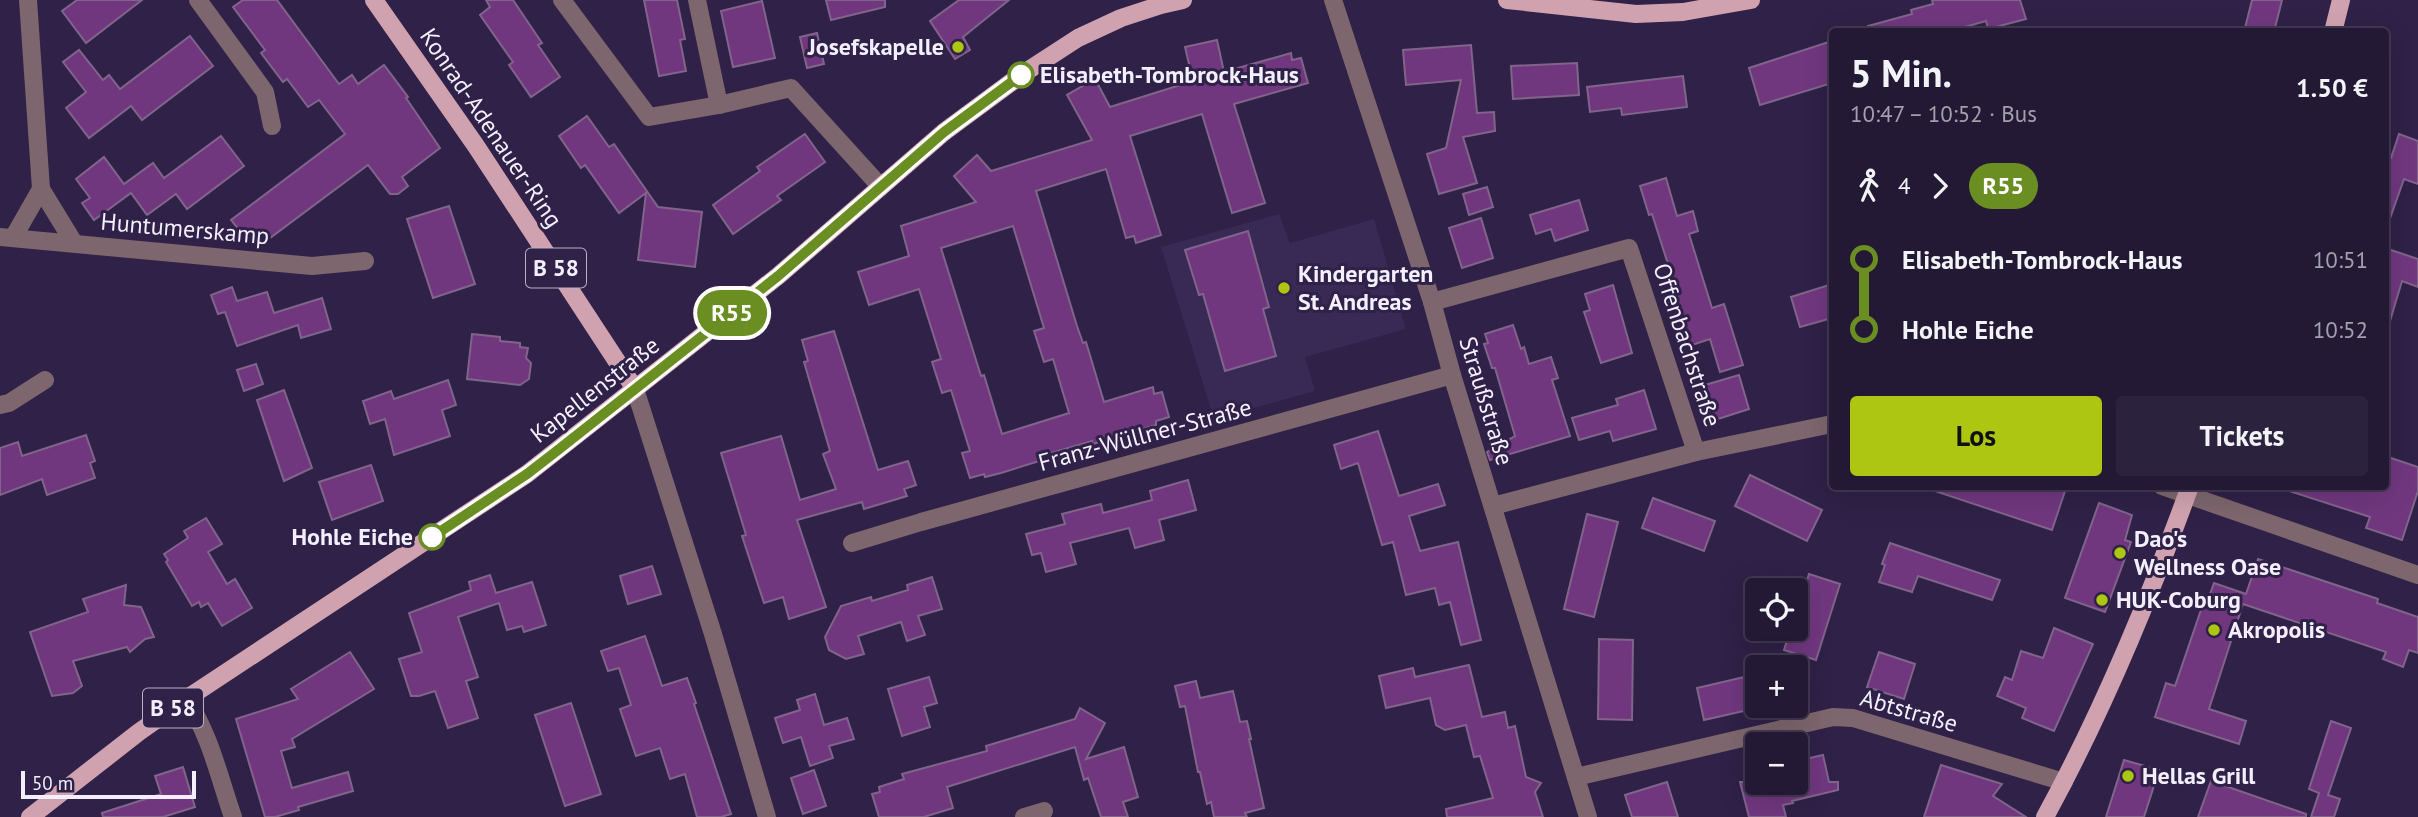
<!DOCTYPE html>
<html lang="de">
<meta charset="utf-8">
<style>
:root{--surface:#231935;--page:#2b223d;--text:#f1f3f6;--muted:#a3a0ad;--line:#403850;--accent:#acc611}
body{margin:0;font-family:"PT Sans",sans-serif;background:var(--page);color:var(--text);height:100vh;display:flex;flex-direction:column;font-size:26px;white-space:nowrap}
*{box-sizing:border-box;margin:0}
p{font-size:23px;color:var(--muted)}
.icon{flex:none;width:38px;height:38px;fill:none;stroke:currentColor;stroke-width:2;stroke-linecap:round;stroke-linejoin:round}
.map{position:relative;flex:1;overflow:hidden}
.drawer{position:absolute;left:1829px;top:28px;width:560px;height:462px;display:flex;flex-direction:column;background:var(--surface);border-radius:7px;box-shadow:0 7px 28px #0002,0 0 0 2px var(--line)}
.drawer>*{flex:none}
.badge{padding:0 14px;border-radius:23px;font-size:24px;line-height:46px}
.fabs{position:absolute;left:1745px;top:578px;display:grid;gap:14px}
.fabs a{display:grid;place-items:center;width:63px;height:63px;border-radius:7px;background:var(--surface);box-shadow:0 7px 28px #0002,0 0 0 2px var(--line);font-size:35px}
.scale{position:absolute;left:21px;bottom:18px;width:175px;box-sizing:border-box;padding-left:7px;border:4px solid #f3effe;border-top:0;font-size:19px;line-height:24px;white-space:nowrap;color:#f3effe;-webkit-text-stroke:5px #2f2147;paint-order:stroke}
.map>.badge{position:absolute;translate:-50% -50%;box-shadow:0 0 0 4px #fff}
.legs{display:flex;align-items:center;gap:10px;height:77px;padding:0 21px;font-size:23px}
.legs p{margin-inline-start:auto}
.headline{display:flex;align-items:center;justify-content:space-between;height:119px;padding:0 21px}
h1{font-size:38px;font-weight:700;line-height:52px}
.action{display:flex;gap:14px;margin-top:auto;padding:14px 21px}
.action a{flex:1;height:80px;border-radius:7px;background:var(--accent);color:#111;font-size:28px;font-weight:700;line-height:80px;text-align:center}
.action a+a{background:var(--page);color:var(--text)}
ul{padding:0 21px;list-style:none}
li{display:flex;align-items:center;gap:24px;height:70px;font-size:26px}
li i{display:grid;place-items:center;width:10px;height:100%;margin:0 9px;background:currentColor}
li i::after{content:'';width:18px;height:18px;margin:-9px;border:5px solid;border-radius:50%;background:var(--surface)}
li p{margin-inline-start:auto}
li:first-child i{background:linear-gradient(#0000 50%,currentColor 0)}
li:last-child i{background:linear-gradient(currentColor 50%,#0000 0)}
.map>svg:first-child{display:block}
</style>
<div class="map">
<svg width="2418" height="817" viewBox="0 0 2418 817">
<rect width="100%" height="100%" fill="#2f2147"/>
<path fill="#392955" d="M 1279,214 L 1290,243 L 1374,219 L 1406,329 L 1305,357 L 1315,391 L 1214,419 L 1161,247 Z"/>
<g fill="#70377f" stroke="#81648a" stroke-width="2" fill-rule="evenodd">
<path d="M 77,0 L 142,0 L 86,43 L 62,11 Z"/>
<path d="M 243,0 L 277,0 L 339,84 L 352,75 L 358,84 L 384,65 L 408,97 L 406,98 L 440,148 L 402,177 L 408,186 L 398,194 L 390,194 L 368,165 L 270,238 L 265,231 L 257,237 L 251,230 L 244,236 L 231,220 L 345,134 L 319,100 L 308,107 L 287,79 L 283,82 L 261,53 L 265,50 L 233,7 Z"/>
<path d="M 486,0 L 513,0 L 542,43 L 538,45 L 560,77 L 531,97 L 509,65 L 513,62 L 480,15 L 490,7 Z"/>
<path d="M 644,0 L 677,0 L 685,39 L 680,40 L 686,71 L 659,76 Z"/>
<path d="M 826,0 L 885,0 L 885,7 L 831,20 Z"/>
<path d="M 959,0 L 1009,0 L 963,37 L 970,50 L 955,59 L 930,21 Z"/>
<path d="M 1932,0 L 2020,0 L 2026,19 L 1988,29 L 1986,21 L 1947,32 L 1869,32 L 1868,26 L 1912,14 L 1911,10 L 1933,4 Z"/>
<path d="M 2252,0 L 2282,0 L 2274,32 L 2244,32 Z"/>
<path d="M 762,1 L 775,58 L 733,67 L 721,11 Z"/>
<path d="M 817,33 L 824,64 L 807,68 L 800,37 Z"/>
<path d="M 190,36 L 213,66 L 142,120 L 131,106 L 89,138 L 66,108 L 86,92 L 63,62 L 79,50 L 103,80 L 109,75 L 120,89 Z"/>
<path d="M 1217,40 L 1224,72 L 1291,53 L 1292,60 L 1301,58 L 1308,83 L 1234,104 L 1265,203 L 1232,213 L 1202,114 L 1130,136 L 1161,235 L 1136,243 L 1134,236 L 1126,238 L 1106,169 L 1036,191 L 1077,326 L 1083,343 L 1086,342 L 1104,402 L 1153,387 L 1154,394 L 1162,392 L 1169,417 L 1156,421 L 1156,425 L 1093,444 L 1092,441 L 1048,454 L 1049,458 L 1001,473 L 985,477 L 984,474 L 970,478 L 962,453 L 970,451 L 951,390 L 942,393 L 932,362 L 941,359 L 919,289 L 869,305 L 858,272 L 909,256 L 901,226 L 976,202 L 954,176 L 977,155 L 991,171 L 1092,140 L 1067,95 L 1095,79 L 1110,107 L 1193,81 L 1185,47 ZM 1013,226 L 1044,328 L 1034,331 L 1044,362 L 1053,359 L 1069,413 L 1002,434 L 984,375 L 981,376 L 941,248 Z"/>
<path d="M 1832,41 L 1832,83 L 1760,105 L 1749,68 Z"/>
<path d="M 1471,45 L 1477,113 L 1494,112 L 1495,131 L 1463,137 L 1477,183 L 1439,194 L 1427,154 L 1446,148 L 1461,80 L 1406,85 L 1403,50 Z"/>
<path d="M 1577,63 L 1579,95 L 1513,99 L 1511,66 Z"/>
<path d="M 1683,76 L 1687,107 L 1622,115 L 1621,108 L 1590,112 L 1587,87 Z"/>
<path d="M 587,116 L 609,147 L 614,144 L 658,207 L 702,212 L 695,267 L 638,260 L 646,193 L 619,213 L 585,165 L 581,168 L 559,136 Z"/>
<path d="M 805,134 L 825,162 L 777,196 L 781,200 L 733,234 L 713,205 L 760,171 L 757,167 Z"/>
<path d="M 2399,134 L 2418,141 L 2418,184 L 2404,179 L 2388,224 L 2385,223 L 2385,157 L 2391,158 Z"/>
<path d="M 221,136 L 244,166 L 187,209 L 176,194 L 147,215 L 131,193 L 94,220 L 82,203 L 90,198 L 76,179 L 104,157 L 124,184 L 153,163 L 164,178 Z"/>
<path d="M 1666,178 L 1677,216 L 1693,211 L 1698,231 L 1689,234 L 1712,308 L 1724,304 L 1743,365 L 1720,372 L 1710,339 L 1689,346 L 1680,316 L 1676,283 L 1674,283 L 1652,214 L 1649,215 L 1640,186 Z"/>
<path d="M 1487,187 L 1493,207 L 1469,215 L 1463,194 Z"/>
<path d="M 1579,200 L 1588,230 L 1555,241 L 1551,229 L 1536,234 L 1530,215 Z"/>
<path d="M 449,206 L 475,284 L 433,298 L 407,219 Z"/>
<path d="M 1481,218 L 1493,258 L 1462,268 L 1449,228 Z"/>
<path d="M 1248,231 L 1269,307 L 1263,309 L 1276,356 L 1225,371 L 1203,294 L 1199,295 L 1185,250 Z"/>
<path d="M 2385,248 L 2418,259 L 2418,287 L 2402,281 L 2390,321 L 2385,320 Z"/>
<path d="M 1832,284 L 1832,318 L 1800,327 L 1791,297 Z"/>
<path d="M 1613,285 L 1632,353 L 1601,363 L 1584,312 L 1590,310 L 1585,294 Z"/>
<path d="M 232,287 L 237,301 L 267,292 L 274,313 L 322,298 L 331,329 L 301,338 L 298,325 L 237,346 L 225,312 L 218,314 L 211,295 Z"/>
<path d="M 1513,325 L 1521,349 L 1524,347 L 1529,364 L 1551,357 L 1558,378 L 1552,380 L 1570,436 L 1490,460 L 1487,452 L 1515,436 L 1495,368 L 1492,368 L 1484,344 L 1488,343 L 1485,334 Z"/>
<path d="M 834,331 L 878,470 L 908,461 L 916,485 L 904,489 L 907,496 L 864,509 L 862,502 L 797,520 L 826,607 L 789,619 L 783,597 L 764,603 L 742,536 L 746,535 L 721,453 L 781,436 L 800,500 L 836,489 L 823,454 L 830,451 L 804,362 L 808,361 L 802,340 Z"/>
<path d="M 472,334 L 500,337 L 500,341 L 520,343 L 520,347 L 528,348 L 526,358 L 531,363 L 529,379 L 520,385 L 467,379 Z"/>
<path d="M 256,364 L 263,384 L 244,391 L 237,370 Z"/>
<path d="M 1739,375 L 1749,409 L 1715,420 L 1705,385 Z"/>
<path d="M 448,380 L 456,405 L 442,410 L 450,436 L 394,455 L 385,419 L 370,424 L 363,401 L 391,391 L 394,399 Z"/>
<path d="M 284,390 L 312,468 L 284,481 L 257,400 Z"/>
<path d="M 1644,390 L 1656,429 L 1613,441 L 1610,431 L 1579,440 L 1572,418 L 1618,405 L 1616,399 Z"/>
<path d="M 1378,431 L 1399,496 L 1438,484 L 1445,505 L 1409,516 L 1420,551 L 1458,542 L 1481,640 L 1461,645 L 1450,602 L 1439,605 L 1435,588 L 1406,595 L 1393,542 L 1382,545 L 1358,463 L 1341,469 L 1334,445 Z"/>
<path d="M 86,435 L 95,461 L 90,463 L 95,478 L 47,495 L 42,479 L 0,495 L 0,448 L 18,442 L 22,456 Z"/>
<path d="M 2385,456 L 2418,467 L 2418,491 L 2402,540 L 2366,528 L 2370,517 L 2286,490 L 2287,486 L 2385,486 Z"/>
<path d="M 371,465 L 383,501 L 332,520 L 319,482 Z"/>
<path d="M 1750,475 L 1822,510 L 1807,541 L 1735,506 Z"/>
<path d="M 1188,480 L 1196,510 L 1159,520 L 1164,540 L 1135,548 L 1129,528 L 1070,543 L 1076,564 L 1046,572 L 1041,553 L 1032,555 L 1026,534 L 1065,524 L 1062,514 L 1101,504 L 1103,513 L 1152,500 L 1150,491 Z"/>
<path d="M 1932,486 L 2051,486 L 2065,491 L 2052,530 L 1932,490 Z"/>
<path d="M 1653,498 L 1715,521 L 1704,551 L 1642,528 Z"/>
<path d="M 2099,503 L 2132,515 L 2125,540 L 2131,542 L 2105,612 L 2065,598 Z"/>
<path d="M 1587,514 L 1618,522 L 1594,617 L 1564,609 Z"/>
<path d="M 206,518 L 222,544 L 208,552 L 227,584 L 235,579 L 252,608 L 222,626 L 208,603 L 201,607 L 199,602 L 192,606 L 166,562 L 168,560 L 164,554 L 188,538 L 184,531 Z"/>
<path d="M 1890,543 L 2000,580 L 1992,600 L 1918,576 L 1912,592 L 1879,582 L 1885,565 L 1882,564 Z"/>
<path d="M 2258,559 L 2378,599 L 2377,603 L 2418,617 L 2418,653 L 2409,650 L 2403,667 L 2383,659 L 2386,652 L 2243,604 L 2209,709 L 2246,721 L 2239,744 L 2155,717 L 2166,683 L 2175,686 L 2203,604 L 2206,605 L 2214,583 L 2246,594 Z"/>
<path d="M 652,566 L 661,594 L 628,604 L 620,576 Z"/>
<path d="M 1809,574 L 1840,584 L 1816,660 L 1784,650 L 1791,628 L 1796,628 L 1796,615 Z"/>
<path d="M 490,575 L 496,593 L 532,582 L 546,625 L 524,632 L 522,626 L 507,630 L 499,603 L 458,617 L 478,677 L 466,681 L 478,718 L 448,728 L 435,691 L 419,696 L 411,696 L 399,659 L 422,652 L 409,613 L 471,590 L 469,582 Z"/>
<path d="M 932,577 L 942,609 L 918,616 L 925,635 L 907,641 L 901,622 L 858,636 L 864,654 L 846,659 L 829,650 L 825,637 L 841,606 L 871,597 L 872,601 L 908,590 L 907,585 Z"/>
<path d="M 126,585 L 124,605 L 141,607 L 154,637 L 145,639 L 130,652 L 127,647 L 73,661 L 82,686 L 73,693 L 52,696 L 30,632 L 88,612 L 83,599 Z"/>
<path d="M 2054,628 L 2093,644 L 2054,731 L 2022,718 L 2026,708 L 1997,696 L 2005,677 L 2012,680 L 2021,651 L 2043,658 Z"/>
<path d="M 645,636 L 662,686 L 687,678 L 696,703 L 694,704 L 731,814 L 721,817 L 697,817 L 685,774 L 670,779 L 660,748 L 636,756 L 620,709 L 631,705 L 619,668 L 608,671 L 601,651 Z"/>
<path d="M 1599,639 L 1633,640 L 1632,720 L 1598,719 Z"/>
<path d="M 350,652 L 374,689 L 292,739 L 295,747 L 281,751 L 292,788 L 348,772 L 353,791 L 298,807 L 299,810 L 275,817 L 265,817 L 236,719 L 298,699 L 291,689 Z"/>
<path d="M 1879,652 L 1915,664 L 1904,699 L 1867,687 Z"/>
<path d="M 1469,665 L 1482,717 L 1505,712 L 1508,728 L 1515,726 L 1526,777 L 1541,783 L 1535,792 L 1543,817 L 1447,817 L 1446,809 L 1493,798 L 1480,756 L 1474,757 L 1466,725 L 1445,730 L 1436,725 L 1430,698 L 1386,708 L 1379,676 L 1413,668 L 1415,677 Z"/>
<path d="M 1757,674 L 1757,708 L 1704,720 L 1697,688 Z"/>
<path d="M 929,677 L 937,703 L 924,707 L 930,727 L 902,736 L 888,689 Z"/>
<path d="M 1196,681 L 1200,698 L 1233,691 L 1240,722 L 1247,721 L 1251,739 L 1249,739 L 1264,808 L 1245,813 L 1247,817 L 1214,817 L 1211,802 L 1207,804 L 1200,772 L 1198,772 L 1185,706 L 1180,707 L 1175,686 Z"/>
<path d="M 815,694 L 824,725 L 847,718 L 854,739 L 829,746 L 833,758 L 810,766 L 801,737 L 783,743 L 775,718 L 800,710 L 797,700 Z"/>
<path d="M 571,703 L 601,794 L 565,806 L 535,715 Z"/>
<path d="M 1080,708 L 1105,723 L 1086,759 L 1124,747 L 1138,797 L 1123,802 L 1128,817 L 1101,817 L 1088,778 L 1084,780 L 1075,747 L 947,787 L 953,808 L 924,817 L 879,817 L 872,794 L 880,792 L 879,787 L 904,779 L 902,774 L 987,751 L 986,746 L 1075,719 Z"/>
<path d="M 2331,721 L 2351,728 L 2328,795 L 2340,799 L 2334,817 L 2311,817 L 2319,793 L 2309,789 Z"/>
<path d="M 1823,755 L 1829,782 L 1838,782 L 1838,790 L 1792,801 L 1793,803 L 1783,805 L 1786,817 L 1749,817 L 1740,782 L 1796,782 L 1796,761 Z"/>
<path d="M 2124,760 L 2159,770 L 2144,817 L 2106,817 Z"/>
<path d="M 1941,765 L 2002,784 L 1993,796 L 2026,817 L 1924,817 Z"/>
<path d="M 183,767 L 195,807 L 163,817 L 103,817 L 102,813 L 161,794 L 155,776 Z"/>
<path d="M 814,770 L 826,806 L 803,814 L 791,778 Z"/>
<path d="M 2211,781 L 2306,814 L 2306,817 L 2198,817 Z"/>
<path d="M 1667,782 L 1678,817 L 1632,817 L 1625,795 Z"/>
</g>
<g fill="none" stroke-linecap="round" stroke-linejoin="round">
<g stroke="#7d666d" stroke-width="18">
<path d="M 28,0 L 41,189 L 74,243"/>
<path d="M 198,0 L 265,92 L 272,126"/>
<path d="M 562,0 L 649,117 L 719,105 L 791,88 L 880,186"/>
<path d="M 697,0 L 719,105"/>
<path d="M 1333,0 L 1432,302 L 1452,375 L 1588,817"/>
<path d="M 0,237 L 312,266 L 365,261"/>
<path d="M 13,238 L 41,189"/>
<path d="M 1432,302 L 1629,248 L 1696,452"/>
<path d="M 635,389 L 713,634 L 767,817"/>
<path d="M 0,405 L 9,403 L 45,380"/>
<path d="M 2162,486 L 2418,575"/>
<path d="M 1493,506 L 1696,452 L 1832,424"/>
<path d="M 852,543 L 921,522 L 1452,375"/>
<path d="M 186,699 C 210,734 219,777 233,817"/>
<path d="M 1576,777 L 1833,717 L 1853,718 L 2064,782"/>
<path d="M 1024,817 L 1044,811"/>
</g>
<g stroke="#d0a2b0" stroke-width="18">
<path d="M 374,0 L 476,146 L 635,389"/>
<path d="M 1507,0 L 1636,14 L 1683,12 L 1751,0"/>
<path d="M 2333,32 L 2341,0"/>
<path d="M 30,817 L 139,732 L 186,699 L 527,474 L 778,276 L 944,132 L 1021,75 L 1078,38 L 1121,18 L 1161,5 L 1183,0"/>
<path d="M 2045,817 C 2103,711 2149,600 2190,486"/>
</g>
</g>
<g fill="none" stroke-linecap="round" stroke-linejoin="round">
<defs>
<path id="line-1" d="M 432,537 L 527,474 L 558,450 L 778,276 L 944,132 L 1021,75"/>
</defs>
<use href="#line-1" stroke="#fff" stroke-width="16"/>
<use href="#line-1" stroke="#6b8e23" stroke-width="10"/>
</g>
<g fill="#acc611" stroke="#2f2147" stroke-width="2.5">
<circle cx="958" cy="47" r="7"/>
<circle cx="1284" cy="288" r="7"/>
<circle cx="2120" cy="553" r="7"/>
<circle cx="2102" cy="600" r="7"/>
<circle cx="2214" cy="630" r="7"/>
<circle cx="2128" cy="776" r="7"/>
</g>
<g fill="#fff" stroke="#6b8e23" stroke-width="3.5">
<circle cx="1021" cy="75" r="12"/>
<circle cx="432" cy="537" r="12"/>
</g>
<g text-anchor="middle" stroke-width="6" stroke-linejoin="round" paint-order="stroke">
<g fill="#2f2147" stroke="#b8b1c7" stroke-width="2">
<rect x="526" y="248.5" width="60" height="39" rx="5"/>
<rect x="143" y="688.5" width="60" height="39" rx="5"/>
</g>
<g font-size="23" font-weight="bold" fill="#f3effe">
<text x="556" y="276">B 58</text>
<text x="173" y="716">B 58</text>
</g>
<g font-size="24" font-weight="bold" fill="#f3effe" stroke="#2f2147" text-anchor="start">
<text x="944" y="55" text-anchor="end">Josefskapelle</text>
<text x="1298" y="282">Kindergarten<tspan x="1298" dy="28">St. Andreas</tspan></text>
<text x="2134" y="547">Dao's<tspan x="2134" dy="28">Wellness Oase</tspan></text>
<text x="2116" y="608">HUK-Coburg</text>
<text x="2228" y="638">Akropolis</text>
<text x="2142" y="784">Hellas Grill</text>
</g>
<g font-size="24" font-weight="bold" fill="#f3effe" stroke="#2f2147" text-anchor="start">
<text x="1040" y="83">Elisabeth-Tombrock-Haus</text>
<text x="413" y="545" text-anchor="end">Hohle Eiche</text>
</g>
<g font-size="24" fill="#f3effe" stroke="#2f2147">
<text transform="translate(491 128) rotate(56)" y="8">Konrad-Adenauer-Ring</text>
<text transform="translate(185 229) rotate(5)" y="8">Huntumerskamp</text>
<text transform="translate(1687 345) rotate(72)" y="8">Offenbachstraße</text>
<text transform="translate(595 390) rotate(-38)" y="8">Kapellenstraße</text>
<text transform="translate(1486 401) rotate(73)" y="8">Straußstraße</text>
<text transform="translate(1145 435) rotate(-15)" y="8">Franz-Wüllner-Straße</text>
<text transform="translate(1909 711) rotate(16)" y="8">Abtstraße</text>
</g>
</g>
</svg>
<div class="fabs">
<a><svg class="icon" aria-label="locate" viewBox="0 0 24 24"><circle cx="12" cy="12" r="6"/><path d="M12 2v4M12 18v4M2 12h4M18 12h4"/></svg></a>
<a>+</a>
<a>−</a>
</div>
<div class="scale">50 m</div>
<b class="badge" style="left:732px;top:313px;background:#6b8e23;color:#fff">R55</b>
<section class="drawer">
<div class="headline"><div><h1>5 Min.</h1><p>10:47 – 10:52 · Bus</p></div><b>1.50 €</b></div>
<div class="legs"><svg class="icon" aria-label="walk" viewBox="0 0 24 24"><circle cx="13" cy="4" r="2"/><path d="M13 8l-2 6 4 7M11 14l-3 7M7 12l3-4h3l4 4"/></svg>4<svg class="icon" aria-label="forward" viewBox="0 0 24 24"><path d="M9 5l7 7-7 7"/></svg><b class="badge" style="background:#6b8e23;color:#fff">R55</b></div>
<ul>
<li><i style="color:#6b8e23"></i><b>Elisabeth-Tombrock-Haus</b><p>10:51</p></li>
<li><i style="color:#6b8e23"></i><b>Hohle Eiche</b><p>10:52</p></li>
</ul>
<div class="action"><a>Los</a><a>Tickets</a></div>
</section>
</div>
